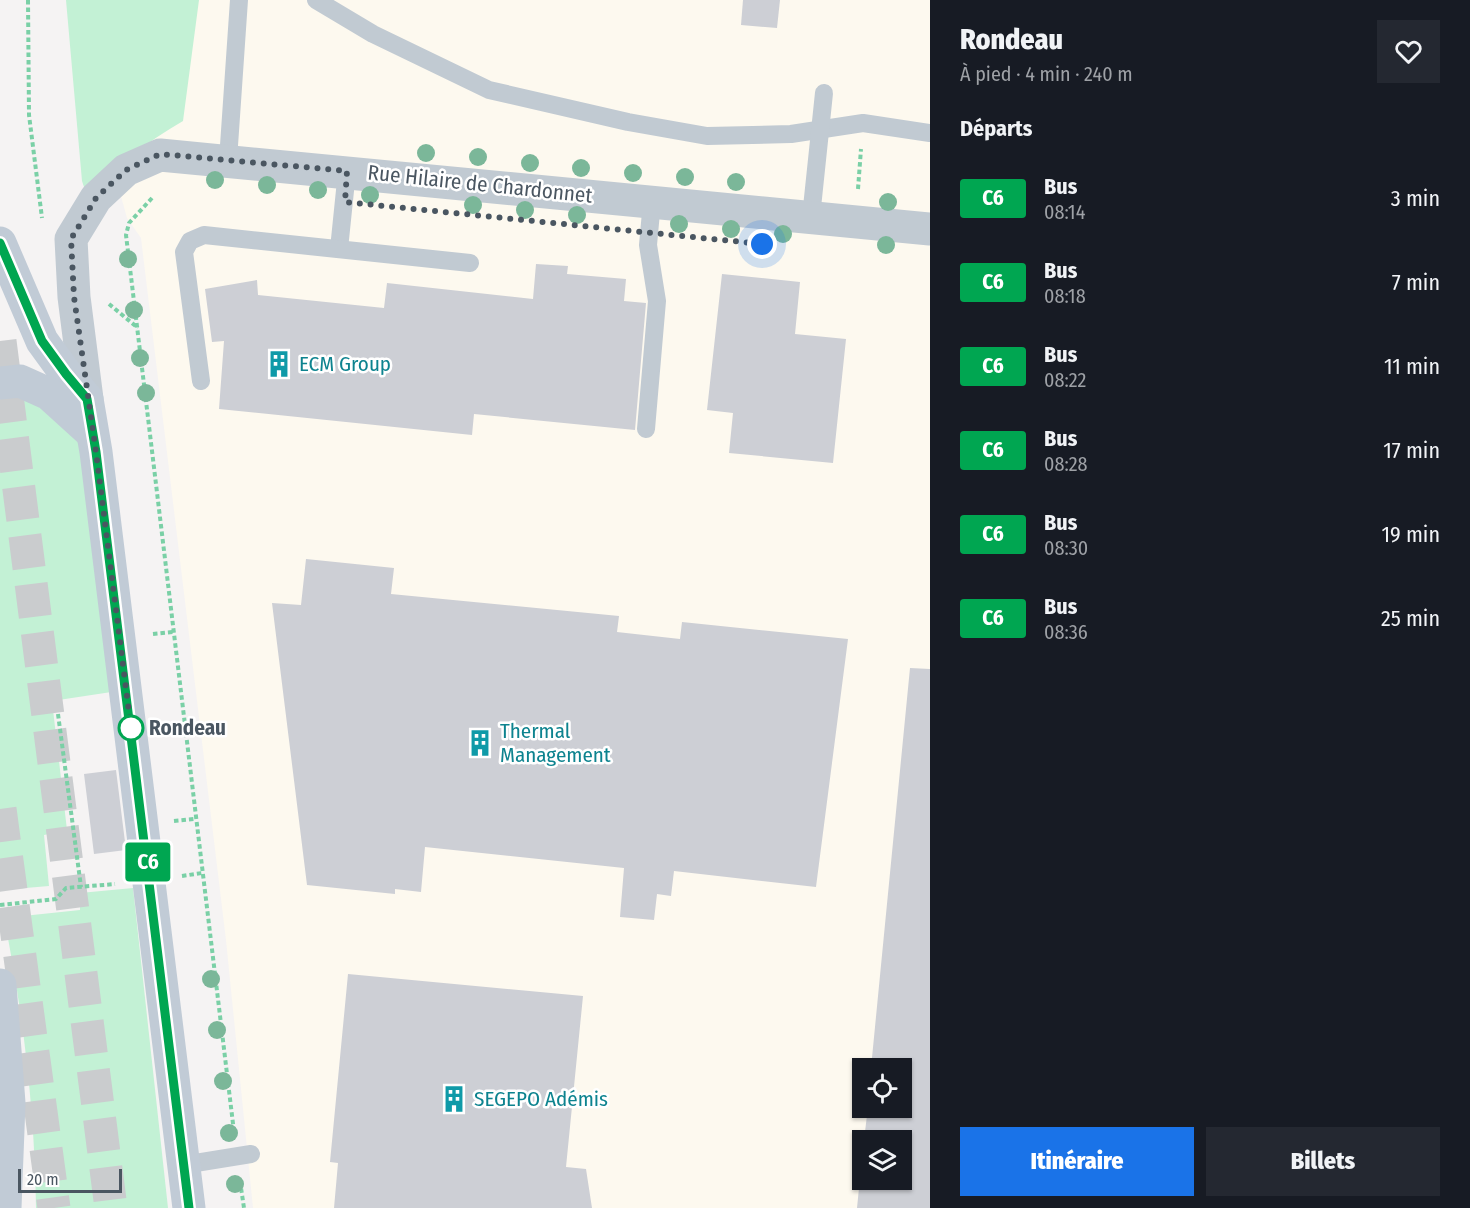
<!DOCTYPE html>
<html lang="fr">
<meta charset="utf-8">
<style>
:root{--surface:#171b24;--page:#242831;--text:#f1f3f6;--muted:#9ea1a6;--accent:#1a73e8}
body{margin:0;font-family:"Fira Sans Condensed",sans-serif;background:var(--page);color:var(--text);height:100vh;display:flex;flex-direction:column;font-size:22px;white-space:nowrap}
*{box-sizing:border-box;margin:0}
p{font-size:20px;color:var(--muted)}
.icon{flex:none;width:33px;height:33px;fill:none;stroke:currentColor;stroke-width:2;stroke-linecap:round;stroke-linejoin:round}
.map{position:relative;flex:1;overflow:hidden}
.side{display:flex;flex-direction:column;background:var(--surface);width:540px}
.side>*{flex:none}
.badge{padding:0 12px;border-radius:4px;font-size:21px;line-height:39px}
.buttons{position:absolute;left:852px;top:1058px;display:grid;gap:12px}
.buttons a{display:grid;place-items:center;width:60px;height:60px;border-radius:0px;background:var(--surface);box-shadow:0 2px 4px #0004;font-size:30px}
.scale{position:absolute;left:18px;bottom:15px;width:104px;box-sizing:border-box;padding-left:6px;border:3px solid #4a5661;border-top:0;font-size:16px;line-height:21px;white-space:nowrap;color:#4a5661;-webkit-text-stroke:4px #fff;paint-order:stroke}
.you{position:absolute;width:30px;height:30px;margin:-15px;border:4px solid #fff;border-radius:50%;background:#1a73e8;box-shadow:0 0 0 9px #1a73e833}
.map>.badge{position:absolute;translate:-50% -50%;box-shadow:0 0 0 3px #fff}
h2{padding:0 30px;font-size:22px;line-height:54px}
.round{display:grid;place-items:center;flex:none;width:63px;height:63px;border-radius:0px;background:var(--page)}
.summary{display:flex;align-items:center;justify-content:space-between;height:102px;padding:0 30px}
h1{font-size:28px;font-weight:800;line-height:45px}
.cta{display:flex;gap:12px;margin-top:auto;padding:12px 30px}
.cta a{flex:1;height:69px;border-radius:0px;background:var(--accent);color:#fff;font-size:24px;font-weight:800;line-height:69px;text-align:center}
.cta a+a{background:var(--page);color:var(--text)}
ul{padding:0;list-style:none}
li{display:flex;align-items:center;gap:18px;height:84px;padding:0 30px}
li div{flex:1}
li b{display:block;font-size:22px}
li em{font-style:normal}
li .badge{min-width:66px;font-weight:700;text-align:center}
main{display:flex;flex:1;min-height:0}
.map>svg:first-child{display:block}
</style>
<main>
<div class="map">
<svg width="930" height="1208" viewBox="0 0 930 1208">
<rect width="100%" height="100%" fill="#f5f3f3"/>
<path fill="#fdf9ef" fill-rule="evenodd" d="M 92,0 L 930,0 L 930,1208 L 253,1208 L 226,940 L 141,238 L 127,218 L 98,113 ZM 862,1068 L 902,1068 L 902,1107 L 862,1107 ZM 862,1140 L 902,1140 L 902,1179 L 862,1179 Z"/>
<g fill="#c3f1d5">
<path d="M 66,0 L 199,0 L 183,121 C 147,142 116,166 87,196 L 82,181 Z"/>
<path d="M 20,389 L 88,442 L 118,691 L 52,701 L 67,830 L 44,835 L 49,886 L 2,890 L 0,875 L 0,392 Z"/>
<path d="M 133,888 L 168,1208 L 36,1208 C 35,1112 23,1012 4,918 L 80,910 L 80,893 Z"/>
</g>
<g fill="#cdcfd5">
<path d="M 743,0 L 780,0 L 777,28 L 741,25 Z"/>
<path d="M 536,264 L 568,266 L 567,274 L 626,279 L 624,301 L 646,303 L 635,430 L 474,414 L 472,435 L 219,409 L 224,341 L 212,342 L 205,289 L 257,280 L 258,295 L 384,308 L 387,283 L 533,299 Z"/>
<path d="M 722,274 L 800,282 L 795,334 L 846,339 L 833,463 L 729,453 L 733,413 L 707,410 Z"/>
<path d="M 306,559 L 394,568 L 391,594 L 619,616 L 617,632 L 680,639 L 682,622 L 848,639 L 816,887 L 674,871 L 671,896 L 657,894 L 654,920 L 620,917 L 624,868 L 425,847 L 421,892 L 395,889 L 395,894 L 307,885 L 272,603 L 301,605 Z"/>
<path d="M 910,668 L 930,669 L 930,1208 L 857,1208 L 862,1158 L 862,1179 L 902,1179 L 902,1140 L 864,1140 L 868,1107 L 902,1107 L 902,1068 L 871,1068 Z"/>
<path d="M 116,770 L 126,850 L 94,854 L 84,774 Z"/>
<path d="M 348,974 L 583,996 L 566,1167 L 586,1169 L 592,1208 L 334,1208 L 338,1163 L 330,1162 Z"/>
</g>
<g fill="none" stroke-linecap="round" stroke-linejoin="round">
<g stroke="#caccce" stroke-width="33" stroke-dasharray="33 16" stroke-linecap="butt">
<path d="M 0,341 L 111,1208"/>
<path d="M 0,809 L 54,1208"/>
</g>
<g stroke="#7ad0a6" stroke-width="4" stroke-dasharray="4.5 3" stroke-linecap="butt">
<path d="M 28,0 L 29,115 L 42,218"/>
<path d="M 858,189 L 861,149"/>
<path d="M 152,198 L 129,223 L 126,235 L 234,1132"/>
<path d="M 109,304 L 138,328"/>
<path d="M 153,634 L 173,632"/>
<path d="M 58,714 L 81,887"/>
<path d="M 174,821 L 194,819"/>
<path d="M 182,876 L 202,873"/>
<path d="M 0,905 L 56,899 L 66,888 L 115,884"/>
<path d="M 240,1181 L 244,1208"/>
</g>
<g stroke="#c1cad2" stroke-width="18">
<path d="M 316,0 L 373,34 L 489,90 L 628,122 L 707,136 L 791,134 L 863,123 L 930,133"/>
<path d="M 228,160 L 239,0"/>
<path d="M 811,217 L 824,93"/>
<path d="M 339,249 L 347,171"/>
<path d="M 201,381 L 184,252 L 190,241 L 204,235 L 470,263"/>
<path d="M 646,429 L 657,301 L 648,245 L 652,201"/>
<path d="M 183,1165 L 251,1154"/>
</g>
<path stroke="#c1cad2" stroke-width="33" d="M 87,399 L 74,297 L 71,239 L 96,198 L 126,170 L 160,155 L 930,229"/>
<g stroke="#c1cbd6" stroke-width="33">
<path d="M 0,243 L 42,341 L 66,374 L 87,399 L 96,452 L 189,1208"/>
<path d="M 0,383 L 20,381 L 49,394 L 92,433"/>
<path d="M 0,985 L 9,1103 L 5,1208"/>
</g>
</g>
<g fill="#7bb799">
<circle cx="426" cy="153" r="9"/>
<circle cx="478" cy="157" r="9"/>
<circle cx="530" cy="163" r="9"/>
<circle cx="581" cy="168" r="9"/>
<circle cx="633" cy="173" r="9"/>
<circle cx="685" cy="177" r="9"/>
<circle cx="215" cy="180" r="9"/>
<circle cx="736" cy="182" r="9"/>
<circle cx="267" cy="185" r="9"/>
<circle cx="318" cy="190" r="9"/>
<circle cx="370" cy="195" r="9"/>
<circle cx="888" cy="202" r="9"/>
<circle cx="473" cy="205" r="9"/>
<circle cx="525" cy="210" r="9"/>
<circle cx="577" cy="215" r="9"/>
<circle cx="679" cy="224" r="9"/>
<circle cx="731" cy="229" r="9"/>
<circle cx="783" cy="234" r="9"/>
<circle cx="886" cy="245" r="9"/>
<circle cx="128" cy="259" r="9"/>
<circle cx="134" cy="310" r="9"/>
<circle cx="140" cy="358" r="9"/>
<circle cx="146" cy="393" r="9"/>
<circle cx="211" cy="979" r="9"/>
<circle cx="217" cy="1030" r="9"/>
<circle cx="223" cy="1081" r="9"/>
<circle cx="229" cy="1133" r="9"/>
<circle cx="235" cy="1184" r="9"/>
</g>
<g fill="none" stroke-linecap="round" stroke-linejoin="round">
<defs>
<path id="line" d="M 0,243 L 42,341 L 66,374 L 87,399 L 96,452 L 189,1208"/>
</defs>
<use href="#line" stroke="#fff" stroke-width="14"/>
<use href="#line" stroke="#00a651" stroke-width="9"/>
<path stroke="#4a5661" stroke-width="6" stroke-dasharray="0 10.8" d="M 131,728 L 96,452 L 74,297 L 71,239 L 96,198 L 126,170 L 160,154 L 347,171 L 345,202 L 762,244"/>
</g>
<defs>
<symbol id="building-bare" viewBox="-9 -9 18 18"><path d="M-4-6H4V6H1V3H-1V6H-4ZM-2.5-4.3h1.7v1.8h-1.7ZM.8-4.3h1.7v1.8H.8ZM-2.5-1h1.7V.8h-1.7ZM.8-1h1.7V.8H.8Z" fill="#0f9aa8" stroke="#fff" stroke-width="2.5" paint-order="stroke"/></symbol>
</defs>
<g fill-rule="evenodd">
<use href="#building-bare" x="260" y="345" width="38" height="38"/>
<use href="#building-bare" x="461" y="724" width="38" height="38"/>
<use href="#building-bare" x="435" y="1080" width="38" height="38"/>
</g>
<circle fill="#fff" stroke="#00a651" stroke-width="3" cx="131" cy="728" r="12"/>
<g text-anchor="middle" stroke-width="5" stroke-linejoin="round" paint-order="stroke">
<g font-size="21" fill="#4a5661" stroke="#fff">
<text transform="translate(480 184) rotate(6)" y="7">Rue Hilaire de Chardonnet</text>
</g>
<g font-size="21" fill="#0d838f" stroke="#fff" text-anchor="start">
<text x="299" y="371">ECM Group</text>
<text x="500" y="738">Thermal<tspan x="500" dy="24">Management</tspan></text>
<text x="474" y="1106">SEGEPO Adémis</text>
</g>
<g font-size="21" font-weight="bold" fill="#4a5661" stroke="#fff" text-anchor="start">
<text x="149" y="735">Rondeau</text>
</g>
</g>
</svg>
<div class="buttons">
<a><svg class="icon" aria-label="locate" viewBox="0 0 24 24"><circle cx="12" cy="12" r="6"/><path d="M12 2v4M12 18v4M2 12h4M18 12h4"/></svg></a>
<a><svg class="icon" aria-label="layers" viewBox="0 0 24 24"><path d="M12 4l9 5-9 5-9-5zM3 14l9 5 9-5"/></svg></a>
</div>
<div class="scale">20 m</div>
<div class="you" style="left:762px;top:244px"></div>
<b class="badge" style="left:148px;top:862px;background:#00a651;color:#fff">C6</b>
</div>
<section class="side">
<div class="summary"><div><h1>Rondeau</h1><p>À pied · 4 min · 240 m</p></div><a class="round"><svg class="icon" aria-label="heart" viewBox="0 0 24 24"><path d="M12 20l-8-8c-3-5 5-10 8-4 3-6 11-1 8 4z"/></svg></a></div>
<h2>Départs</h2>
<ul>
<li><span class="badge" style="background:#00a651;color:#fff">C6</span><div><b>Bus</b><p>08:14</p></div><em>3 min</em></li>
<li><span class="badge" style="background:#00a651;color:#fff">C6</span><div><b>Bus</b><p>08:18</p></div><em>7 min</em></li>
<li><span class="badge" style="background:#00a651;color:#fff">C6</span><div><b>Bus</b><p>08:22</p></div><em>11 min</em></li>
<li><span class="badge" style="background:#00a651;color:#fff">C6</span><div><b>Bus</b><p>08:28</p></div><em>17 min</em></li>
<li><span class="badge" style="background:#00a651;color:#fff">C6</span><div><b>Bus</b><p>08:30</p></div><em>19 min</em></li>
<li><span class="badge" style="background:#00a651;color:#fff">C6</span><div><b>Bus</b><p>08:36</p></div><em>25 min</em></li>
</ul>
<div class="cta"><a>Itinéraire</a><a>Billets</a></div>
</section>
</main>
